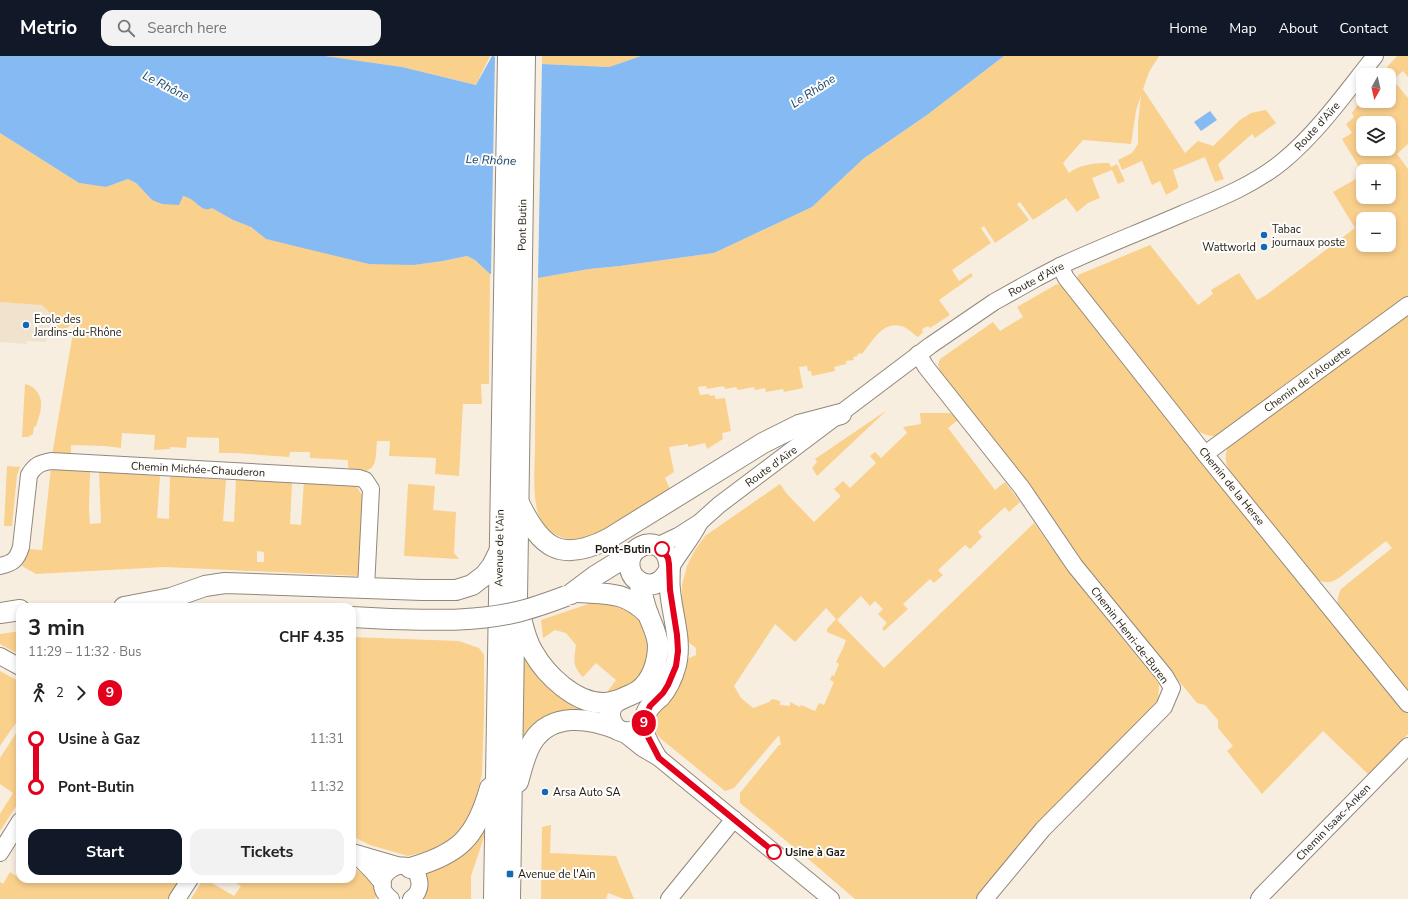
<!DOCTYPE html>
<meta charset="utf-8">
<style>
:root{--surface:#fff;--page:#f2f2f2;--text:#222;--muted:#767676;--accent:#111827}
body{margin:0;font-family:"Nunito Sans",sans-serif;background:var(--page);color:var(--text);height:100vh;display:flex;flex-direction:column;font-size:15px;white-space:nowrap}
*{box-sizing:border-box;margin:0}
p{font-size:13px;color:var(--muted)}
.icon{flex:none;width:22px;height:22px;fill:none;stroke:currentColor;stroke-width:2;stroke-linecap:round;stroke-linejoin:round}
.map{position:relative;flex:1;overflow:hidden}
.drawer{position:absolute;left:16px;top:547px;width:340px;height:280px;display:flex;flex-direction:column;background:var(--surface);border-radius:12px;box-shadow:0 2px 6px #0003}
.drawer>*{flex:none}
.badge{padding:0 8px;border-radius:13px;font-size:14px;line-height:26px}
.needle{width:26px;rotate:188deg}
.fabs{position:absolute;left:1356px;top:12px;display:grid;gap:8px}
.fabs a{display:grid;place-items:center;width:40px;height:40px;border-radius:8px;background:var(--surface);box-shadow:0 2px 6px #0003;font-size:20px}
.map>.badge{position:absolute;translate:-50% -50%;box-shadow:0 0 0 2px #fff}
.legs{display:flex;align-items:center;gap:6px;height:44px;padding:0 12px;font-size:13px}
.legs p{margin-inline-start:auto}
.overview{display:flex;align-items:center;justify-content:space-between;height:68px;padding:0 12px}
h1{font-size:22px;font-weight:700;line-height:30px}
.button{display:flex;gap:8px;margin-top:auto;padding:8px 12px}
.button a{flex:1;height:46px;border-radius:12px;background:var(--accent);color:#fff;font-size:16px;font-weight:700;line-height:46px;text-align:center}
.button a+a{background:var(--page);color:var(--text)}
ul{padding:0 12px;list-style:none}
li{display:flex;align-items:center;gap:14px;height:48px;font-size:15px}
li i{display:grid;place-items:center;width:6px;height:100%;margin:0 5px;background:currentColor}
li i::after{content:'';width:10px;height:10px;margin:-5px;border:3px solid;border-radius:50%;background:var(--surface)}
li p{margin-inline-start:auto}
li:first-child i{background:linear-gradient(#0000 50%,currentColor 0)}
li:last-child i{background:linear-gradient(currentColor 50%,#0000 0)}
header{display:flex;align-items:center;gap:24px;box-sizing:border-box;height:56px;padding:0 20px;background:var(--accent);color:#fff}
header strong{font-size:19px}
nav{display:flex;gap:22px;margin-inline-start:auto;font-size:14px}
.search{width:280px;height:36px;background:var(--page);display:flex;align-items:center;gap:10px;box-sizing:border-box;padding:0 14px;border-radius:12px;color:var(--muted);font-size:15px}
.map>svg:first-child{display:block}
</style>
<header>
<strong>Metrio</strong>
<div class="search"><svg class="icon" aria-label="search" viewBox="0 0 24 24"><circle cx="10" cy="10" r="6"/><path d="M15 15l6 6"/></svg>Search here</div>
<nav><a>Home</a><a>Map</a><a>About</a><a>Contact</a></nav>
</header>
<div class="map">
<svg width="1408" height="843" viewBox="0 0 1408 843">
<rect width="100%" height="100%" fill="#f8eee0"/>
<path fill="#f0e2cd" d="M 0,246 L 37,248 L 45,251 L 51,259 L 53,265 L 53,273 L 51,274 L 47,275 L 46,286 L 27,285 L 27,288 L 0,286 Z"/>
<g fill="#fad08d" fill-rule="evenodd">
<path d="M 325,0 L 490,0 L 476,29 L 402,11 Z"/>
<path d="M 542,0 L 641,0 L 609,11 L 542,8 Z"/>
<path d="M 1004,0 L 1159,0 L 1149,16 L 1143,33 L 1185,97 L 1198,85 L 1213,90 L 1240,64 L 1251,57 L 1266,54 L 1276,67 L 1255,82 L 1252,78 L 1218,108 L 1224,123 L 1215,126 L 1205,101 L 1173,114 L 1178,129 L 1178,132 L 1166,139 L 1160,125 L 1152,129 L 1142,105 L 1122,114 L 1118,104 L 1132,97 L 1138,88 L 1138,67 L 1141,39 L 1136,55 L 1131,88 L 1083,84 L 1063,107 L 1069,117 C 1079,108 1097,107 1109,107 L 1111,111 L 1117,108 L 1125,125 L 1118,128 L 1112,114 L 1092,122 L 1100,142 L 1088,147 L 1077,156 L 1066,142 L 1033,164 L 1020,146 L 1017,148 L 1029,164 L 995,187 L 984,170 L 981,172 L 991,187 L 952,214 L 959,225 L 971,217 L 973,220 L 939,244 L 950,259 L 930,272 L 928,270 L 922,273 L 923,276 L 918,281 C 913,278 909,273 904,271 C 883,263 873,285 862,298 L 859,297 L 857,300 L 853,301 L 854,304 L 846,305 L 846,308 L 834,311 L 835,315 L 812,320 L 811,315 L 808,315 L 807,310 L 799,311 L 803,332 L 784,336 L 783,333 L 766,336 L 765,332 L 755,334 L 754,331 L 738,334 L 736,331 L 725,333 L 724,330 L 707,333 L 706,330 L 698,331 L 700,339 L 709,338 L 710,340 L 714,339 L 716,343 L 725,342 L 731,375 L 722,377 L 723,383 L 707,393 L 705,387 L 688,391 L 688,388 L 669,391 L 674,416 L 665,422 L 671,435 C 653,445 597,484 581,484 C 566,485 550,479 542,466 C 531,449 535,412 535,391 C 535,335 537,278 538,222 L 589,213 L 620,210 L 714,197 L 812,151 L 863,103 L 927,59 Z"/>
<path d="M 1397,0 L 1408,0 L 1408,21 L 1403,15 L 1393,24 L 1408,42 L 1408,88 L 1397,98 L 1408,113 L 1408,240 L 1221,379 C 1212,381 1207,380 1198,375 L 1077,224 L 1078,219 L 1150,189 L 1198,249 L 1213,238 L 1211,234 L 1239,217 L 1257,244 L 1266,239 L 1355,172 L 1333,136 L 1363,119 L 1363,141 L 1389,141 L 1389,115 L 1363,115 L 1363,118 L 1342,83 L 1352,77 L 1346,68 L 1354,61 L 1352,57 L 1363,41 L 1363,45 L 1389,45 L 1389,19 L 1380,19 ZM 1363,67 L 1389,67 L 1389,93 L 1363,93 ZM 1363,163 L 1389,163 L 1389,189 L 1363,189 Z"/>
<path d="M 0,77 L 79,127 L 106,131 L 128,123 L 136,127 L 152,144 L 183,140 L 192,143 L 200,151 L 212,152 L 233,164 L 251,171 L 266,183 L 414,209 L 443,205 L 467,200 L 475,204 L 490,218 L 489,328 L 481,328 L 482,348 L 463,348 L 459,420 L 435,418 L 436,402 L 389,400 L 390,385 L 377,385 C 375,408 378,417 350,416 L 348,410 L 348,404 L 310,402 L 310,396 L 290,396 L 289,401 L 235,397 L 219,397 L 219,382 L 187,381 L 186,392 L 170,391 L 170,393 L 154,394 L 155,379 L 122,377 L 121,392 L 105,390 L 71,389 L 71,400 L 52,399 L 75,265 L 64,275 L 51,274 L 53,273 C 53,262 51,255 41,249 L 0,246 Z"/>
<path d="M 1057,228 L 1065,230 L 1408,658 L 1408,678 L 1368,718 L 1323,675 L 1262,738 L 1227,695 L 1233,690 L 1218,672 L 1218,664 L 1205,649 L 1197,647 L 1093,521 L 1001,393 L 940,315 L 938,309 L 940,303 L 993,266 L 1000,275 L 1023,261 L 1017,251 Z"/>
<path d="M 1408,257 L 1408,638 L 1338,551 C 1337,543 1338,540 1341,533 L 1392,492 L 1386,485 L 1339,522 C 1330,527 1326,528 1316,523 L 1229,414 C 1224,404 1225,398 1229,388 Z"/>
<path d="M 25,328 C 35,330 42,339 41,350 C 41,356 38,364 36,370 L 34,371 L 33,378 L 28,381 L 22,381 Z"/>
<path d="M 887,354 L 817,420 L 812,412 L 817,406 L 815,403 Z"/>
<path d="M 920,357 L 951,357 L 958,364 L 948,372 L 995,434 L 1005,426 L 1020,446 L 1009,456 L 1005,451 L 978,476 L 982,481 L 970,493 L 965,489 L 938,514 L 943,519 L 934,527 L 930,523 L 903,548 L 908,553 L 884,575 L 882,572 L 887,567 L 878,558 L 883,553 L 875,545 L 870,550 L 861,540 L 837,564 L 884,612 L 1034,467 C 1073,523 1116,575 1159,627 L 1158,647 L 1042,765 L 977,843 L 855,843 L 813,807 L 740,747 L 740,737 L 779,689 L 781,689 L 779,679 L 734,732 L 725,735 L 660,682 L 654,674 L 653,664 L 685,604 L 696,599 L 696,592 L 687,585 L 682,547 L 682,529 L 687,510 L 695,494 L 705,480 L 780,428 L 787,438 L 814,466 L 841,440 L 834,433 L 843,425 L 850,432 L 876,407 L 870,400 L 875,396 L 881,402 L 907,377 L 903,371 L 921,368 ZM 826,552 L 836,563 L 827,573 L 827,576 L 846,584 L 844,590 L 836,606 L 839,608 L 834,620 L 832,619 L 830,624 L 834,626 L 824,649 L 819,647 L 815,655 L 801,649 L 800,651 L 790,646 L 790,650 L 780,649 L 780,645 L 772,643 L 769,646 L 753,652 L 741,642 L 734,630 L 775,568 L 795,586 Z"/>
<path d="M 7,410 L 20,411 L 17,419 L 12,470 L 4,470 Z"/>
<path d="M 51,412 L 90,416 L 89,453 L 90,468 L 101,467 L 99,416 L 160,420 L 157,462 L 169,463 L 170,420 L 226,424 L 223,465 L 234,466 L 236,423 L 292,427 L 290,468 L 301,469 L 304,425 L 355,428 L 363,441 L 360,520 L 165,511 L 36,518 L 22,510 L 26,502 L 26,493 L 42,494 ZM 257,495 L 264,496 L 264,506 L 257,506 Z"/>
<path d="M 408,428 L 435,430 L 433,454 L 456,456 L 454,497 L 459,503 L 404,500 Z"/>
<path d="M 615,544 L 646,568 L 650,603 L 642,617 L 633,629 L 605,639 L 616,624 L 596,607 L 583,621 C 572,610 574,603 576,589 L 566,577 L 555,574 L 543,582 L 541,564 L 597,545 Z"/>
<path d="M 20,575 L 20,599 L 0,588 L 0,578 Z"/>
<path d="M 352,581 L 459,585 L 479,592 L 484,599 L 484,658 L 482,718 L 474,749 L 460,774 L 439,792 L 408,800 L 370,789 L 352,780 Z"/>
<path d="M 521,596 L 603,652 L 602,661 L 521,683 Z"/>
<path d="M 0,615 L 20,626 L 20,661 L 0,690 Z"/>
<path d="M 20,671 L 20,744 L 0,775 L 0,758 L 13,737 L 0,728 L 0,702 Z"/>
<path d="M 551,769 L 550,797 L 616,800 L 634,843 L 624,843 L 608,837 L 606,843 L 541,843 L 542,771 Z"/>
<path d="M 482,774 L 486,775 L 471,820 L 471,843 L 423,843 C 428,832 427,826 424,815 Z"/>
<path d="M 352,811 C 363,818 381,828 375,843 L 191,843 L 202,825 L 207,824 L 234,840 L 241,830 L 230,823 L 352,823 Z"/>
<path d="M 10,816 L 22,824 L 181,823 L 168,843 L 0,843 L 0,826 L 3,828 Z"/>
</g>
<g fill="#86baf3">
<path d="M 0,0 L 325,0 L 402,11 L 476,29 L 492,0 L 542,8 L 609,11 L 641,0 L 1004,0 L 927,59 L 863,103 L 812,151 L 714,197 L 620,210 L 589,213 L 538,222 L 490,218 L 475,204 L 467,200 L 443,205 L 414,209 L 369,208 L 266,183 L 251,171 L 233,164 L 212,152 C 203,156 199,149 192,144 C 190,142 186,141 183,140 L 179,149 L 162,148 L 152,144 L 136,127 L 128,123 L 106,131 L 79,127 L 0,77 Z"/>
<path d="M 1210,55 L 1217,64 L 1201,75 L 1194,66 Z"/>
</g>
<path fill="#f8eee0" d="M 495,0 L 508,0 L 542,6 L 538,224 L 491,220 Z"/>
<g fill="none" stroke-linecap="round" stroke-linejoin="round">
<defs>
<g id="minor">
<path d="M 1060,210 L 1066,222 L 1205,398 L 1408,648"/>
<path d="M 918,298 L 926,311 L 1022,432 L 1075,510 L 1165,620 L 1172,632 L 1164,651 L 1043,773 L 985,843"/>
<path d="M 1205,398 L 1408,249"/>
<path d="M 657,490 L 678,480 L 700,466 L 719,449 L 931,289 L 994,246 L 1037,222 L 1060,210 C 1101,191 1143,175 1184,157 C 1218,143 1254,129 1283,105 C 1319,75 1346,36 1375,0"/>
<path d="M 0,510 C 13,507 17,504 21,491 L 29,419 C 35,409 40,407 51,405 L 359,422 L 365,424 L 371,433 L 366,532"/>
<path d="M 670,513 C 679,497 691,484 699,468"/>
<path d="M 0,600 L 20,611"/>
<path d="M 645,662 C 643,678 652,689 659,702"/>
<path d="M 622,676 L 642,692 L 659,702 L 831,843"/>
<path d="M 352,796 L 400,810"/>
<path d="M 0,797 L 20,765"/>
<path d="M 354,797 L 372,815 L 383,828"/>
<path d="M 177,843 L 190,823"/>
<path d="M 391,843 C 362,822 412,791 419,824 C 421,832 417,839 411,843"/>
<path d="M 669,843 L 734,763"/>
<path d="M 1259,843 L 1262,839 L 1408,690"/>
</g>
<g id="major">
<path d="M 519,447 C 541,492 560,507 608,483 L 763,387 L 799,369 L 841,358"/>
<path d="M 639,526 C 642,536 644,548 648,558 C 652,569 657,577 658,589 C 658,606 652,625 638,635 C 628,642 610,643 610,658 C 610,664 613,670 618,674 C 622,676 625,677 630,676 C 643,674 643,661 649,652 C 652,648 656,644 660,641 C 668,632 673,620 676,609 C 682,584 672,559 670,534 C 668,521 673,507 665,496 C 652,479 625,493 630,513 C 633,526 649,533 660,525 C 665,522 667,517 670,513"/>
<path d="M 578,536 C 609,538 624,535 648,558"/>
<path d="M 571,538 L 595,520 L 632,497"/>
<path d="M 124,551 L 171,542 L 205,530 L 225,527 L 422,534 L 456,534 L 472,529 L 485,519 L 492,510 L 499,496"/>
<path d="M 0,557 L 20,554"/>
<path d="M 520,558 C 523,571 526,585 533,596 C 546,619 575,647 603,647 C 608,647 614,645 619,644"/>
<path d="M 352,561 L 390,563"/>
<path d="M 518,726 C 522,712 525,697 533,685 C 552,656 589,662 617,673"/>
<path d="M 410,812 C 459,798 476,782 490,732"/>
<path d="M 494,843 L 508,0"/>
<path d="M 510,843 L 514,586 L 517,543 L 525,0"/>
</g>
</defs>
<use href="#minor" stroke="#91887b" stroke-width="18"/>
<use href="#major" stroke="#91887b" stroke-width="22"/>
<use href="#minor" stroke="#fff" stroke-width="16"/>
<use href="#major" stroke="#fff" stroke-width="20"/>
<defs>
<path id="major-bridge" d="M 390,563 C 433,564 475,566 517,556 C 534,552 550,546 566,540"/>
</defs>
<use href="#major-bridge" stroke="#91887b" stroke-width="22" stroke-linecap="butt"/>
<use href="#major-bridge" stroke="#fff" stroke-width="20"/>
</g>
<g fill="none" stroke-linecap="round" stroke-linejoin="round">
<defs>
<path id="line-1" d="M 662,493 L 668,502 L 669,508 L 670,534 L 677,579 L 678,595 L 676,610 L 668,629 L 663,637 L 650,650 L 645,662 L 644,670 L 646,677 L 659,702 L 774,796"/>
</defs>
<use href="#line-1" stroke="#fff" stroke-width="9"/>
<use href="#line-1" stroke="#e2001d" stroke-width="6"/>
</g>
<g fill="#1169b7" stroke="#fffdfa" stroke-width="1.5">
<circle cx="1264" cy="179" r="4"/>
<circle cx="1264" cy="191" r="4"/>
<circle cx="26" cy="269" r="4"/>
<circle cx="545" cy="736" r="4"/>
<rect x="506" y="814" width="8" height="8" rx="2"/>
</g>
<g fill="#fff" stroke="#e2001d" stroke-width="2">
<circle cx="662" cy="493" r="7"/>
<circle cx="774" cy="796" r="7"/>
</g>
<g text-anchor="middle" stroke-width="4" stroke-linejoin="round" paint-order="stroke">
<g font-size="11" fill="#1f1c17" stroke="#fffdfa">
<text transform="translate(1317 70) rotate(-48)" y="4">Route d'Aïre</text>
<text transform="translate(522 169) rotate(-89)" y="4">Pont Butin</text>
<text transform="translate(1036 223) rotate(-28)" y="4">Route d'Aïre</text>
<text transform="translate(1307 323) rotate(-36)" y="4">Chemin de l'Alouette</text>
<text transform="translate(771 410) rotate(-36)" y="4">Route d'Aïre</text>
<text transform="translate(198 413) rotate(3)" y="4">Chemin Michée-Chauderon</text>
<text transform="translate(1232 430) rotate(51)" y="4">Chemin de la Herse</text>
<text transform="translate(499 492) rotate(-89)" y="4">Avenue de l'Ain</text>
<text transform="translate(1130 579) rotate(52)" y="4">Chemin Henri-de-Buren</text>
<text transform="translate(1333 766) rotate(-46)" y="4">Chemin Isaac-Anken</text>
</g>
<g font-size="11" fill="#1f1c17" stroke="#fffdfa" text-anchor="start">
<text x="1272" y="177">Tabac<tspan x="1272" dy="13">journaux poste</tspan></text>
<text x="1256" y="195" text-anchor="end">Wattworld</text>
<text x="34" y="267">Ecole des<tspan x="34" dy="13">Jardins-du-Rhône</tspan></text>
<text x="553" y="740">Arsa Auto SA</text>
<text x="518" y="822">Avenue de l'Ain</text>
</g>
<g font-size="11" font-weight="bold" fill="#1f1c17" stroke="#fffdfa" text-anchor="end">
<text x="651" y="497">Pont-Butin</text>
<text x="785" y="800" text-anchor="start">Usine à Gaz</text>
</g>
<g font-size="12" font-style="italic" fill="#13426f" stroke="#fffdfa">
<text transform="translate(166 30) rotate(27)" y="4">Le Rhône</text>
<text transform="translate(813 35) rotate(-33)" y="4">Le Rhône</text>
<text transform="translate(491 104) rotate(2)" y="4">Le Rhône</text>
</g>
</g>
</svg>
<div class="fabs">
<a><svg class="needle" viewBox="-14 -14 28 28"><path d="M0-13l5 13h-10z" fill="#e53935"/><path d="M0 13l5-13h-10z" fill="#767676"/></svg></a>
<a><svg class="icon" aria-label="layers" viewBox="0 0 24 24"><path d="M12 4l9 5-9 5-9-5zM3 14l9 5 9-5"/></svg></a>
<a>+</a>
<a>−</a>
</div>
<b class="badge" style="left:644px;top:667px;background:#e2001d;color:#fff">9</b>
<section class="drawer">
<div class="overview"><div><h1>3 min</h1><p>11:29 – 11:32 · Bus</p></div><b>CHF 4.35</b></div>
<div class="legs"><svg class="icon" aria-label="walk" viewBox="0 0 24 24"><circle cx="13" cy="4" r="2"/><path d="M13 8l-2 6 4 7M11 14l-3 7M7 12l3-4h3l4 4"/></svg>2<svg class="icon" aria-label="forward" viewBox="0 0 24 24"><path d="M9 5l7 7-7 7"/></svg><b class="badge" style="background:#e2001d;color:#fff">9</b></div>
<ul>
<li><i style="color:#e2001d"></i><b>Usine à Gaz</b><p>11:31</p></li>
<li><i style="color:#e2001d"></i><b>Pont-Butin</b><p>11:32</p></li>
</ul>
<div class="button"><a>Start</a><a>Tickets</a></div>
</section>
</div>
